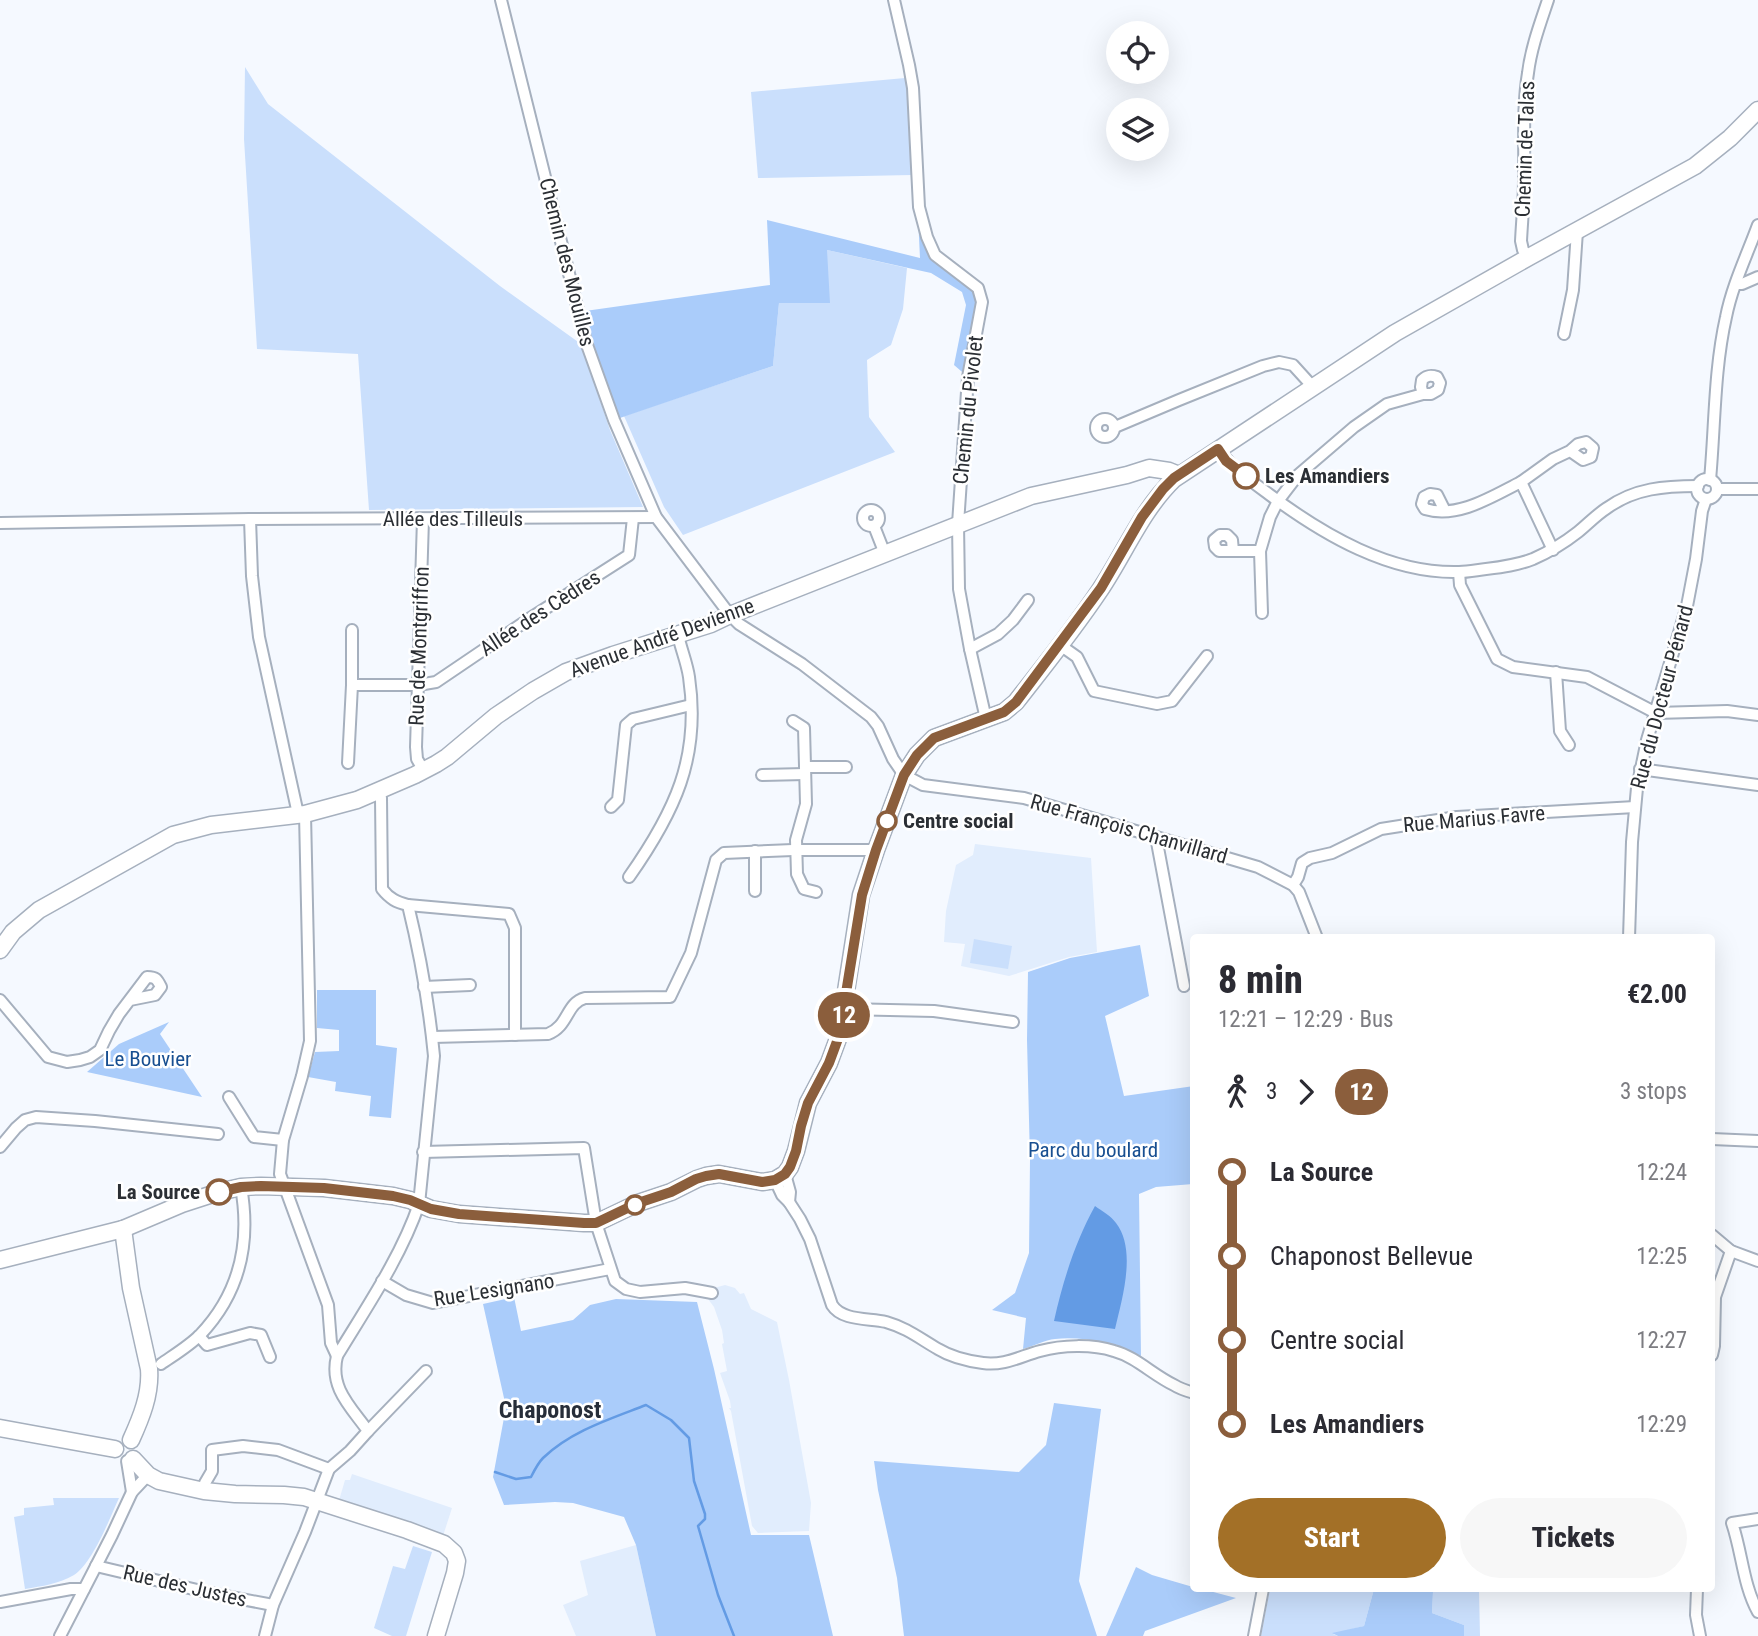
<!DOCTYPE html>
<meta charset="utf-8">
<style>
:root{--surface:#fff;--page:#f7f7f7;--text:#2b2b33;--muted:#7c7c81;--accent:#a37027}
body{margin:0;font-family:"Roboto Condensed",sans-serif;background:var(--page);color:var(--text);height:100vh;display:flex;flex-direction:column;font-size:26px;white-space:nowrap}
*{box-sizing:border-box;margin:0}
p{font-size:23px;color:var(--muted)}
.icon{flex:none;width:38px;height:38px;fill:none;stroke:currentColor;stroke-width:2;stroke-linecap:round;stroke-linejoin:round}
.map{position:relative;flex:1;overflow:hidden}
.details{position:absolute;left:1190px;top:934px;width:525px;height:658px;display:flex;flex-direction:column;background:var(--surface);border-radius:7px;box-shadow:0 7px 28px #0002}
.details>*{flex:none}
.badge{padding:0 14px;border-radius:23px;font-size:24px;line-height:46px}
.tools{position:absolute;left:1106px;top:21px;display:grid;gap:14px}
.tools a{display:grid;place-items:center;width:63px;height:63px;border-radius:50%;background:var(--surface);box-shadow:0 7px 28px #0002;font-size:35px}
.map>.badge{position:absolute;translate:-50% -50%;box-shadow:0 0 0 4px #fff}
.legs{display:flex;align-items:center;gap:10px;height:77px;padding:0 28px;font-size:23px}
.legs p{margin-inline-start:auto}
.summary{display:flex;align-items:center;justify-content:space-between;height:119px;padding:0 28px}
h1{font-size:38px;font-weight:800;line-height:52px}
.cta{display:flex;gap:14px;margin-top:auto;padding:14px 28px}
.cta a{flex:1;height:80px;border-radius:42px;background:var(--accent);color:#fff;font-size:28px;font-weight:800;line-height:80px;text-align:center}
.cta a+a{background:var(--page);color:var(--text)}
ul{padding:0 28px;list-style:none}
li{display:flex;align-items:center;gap:24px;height:84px;font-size:26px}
li i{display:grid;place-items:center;width:10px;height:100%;margin:0 9px;background:currentColor}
li i::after{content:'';width:18px;height:18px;margin:-9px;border:5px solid;border-radius:50%;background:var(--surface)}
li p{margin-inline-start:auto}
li:first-child i{background:linear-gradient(#0000 50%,currentColor 0)}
li:last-child i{background:linear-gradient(currentColor 50%,#0000 0)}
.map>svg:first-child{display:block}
</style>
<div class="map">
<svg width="1758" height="1636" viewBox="0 0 1758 1636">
<rect width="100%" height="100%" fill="#f5f9ff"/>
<g fill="#e1edfd">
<path d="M 975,844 L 1091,858 L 1097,952 L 1069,957 L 1009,976 L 961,966 L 965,944 L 944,942 L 946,911 L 956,865 L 973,855 Z"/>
<path d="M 725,1285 L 735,1288 L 740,1294 L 744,1293 L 751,1309 L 777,1322 L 789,1380 L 811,1503 L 809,1531 L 758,1533 L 752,1526 L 731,1411 L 729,1408 L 731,1408 L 730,1401 L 720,1373 L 727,1371 L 722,1344 L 724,1343 L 722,1330 L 714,1307 L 708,1299 L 714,1288 Z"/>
<path d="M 352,1474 L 452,1508 L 442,1539 L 338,1504 L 345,1480 L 350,1480 Z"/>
<path d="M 636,1545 L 656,1636 L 576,1636 L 563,1605 L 588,1595 L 580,1561 Z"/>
</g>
<g fill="#cadffc">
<path d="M 245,67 L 268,104 L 500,286 L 581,344 L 610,430 L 643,507 L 369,510 L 358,354 L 257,349 L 244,139 Z"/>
<path d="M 905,78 L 909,89 L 912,175 L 758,178 L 751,92 Z"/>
<path d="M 827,250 L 907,268 L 903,309 L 891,345 L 867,360 L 869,417 L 895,452 L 683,535 L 664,507 L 624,416 L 773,366 L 779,303 Z"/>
<path d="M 974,939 L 1012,946 L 1008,969 L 970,963 Z"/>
<path d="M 53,1498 L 119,1498 C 110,1518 92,1564 74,1575 C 59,1584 42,1586 25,1589 L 14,1517 L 24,1515 L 24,1508 L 54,1505 Z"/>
<path d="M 413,1546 L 432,1552 L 406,1636 L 392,1636 L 374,1628 L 393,1566 L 405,1569 Z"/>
<path d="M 1270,1589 L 1374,1589 L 1364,1626 L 1333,1634 L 1338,1636 L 1261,1636 Z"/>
<path d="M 1442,1589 L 1479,1589 L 1480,1636 L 1464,1636 L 1464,1625 L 1432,1613 L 1433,1592 Z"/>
</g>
<g fill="#aaccfa">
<path d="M 918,216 L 935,255 L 978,288 L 982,302 L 968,377 L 954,365 L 966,305 L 962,292 L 931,273 L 827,250 L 830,303 L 779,303 L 773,366 L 614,420 L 585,311 L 770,285 L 767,220 L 920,258 Z"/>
<path d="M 1140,945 L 1149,996 L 1105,1016 L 1124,1096 L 1194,1086 L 1193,1184 L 1156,1187 L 1139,1194 L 1141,1356 C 1114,1344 1085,1336 1055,1339 C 1045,1340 1034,1346 1023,1349 L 1026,1318 L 992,1310 L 1015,1293 L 1029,1253 L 1030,1160 L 1027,1040 L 1028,972 L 1070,958 Z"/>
<path d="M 317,990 L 376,990 L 376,1045 L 397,1048 L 391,1118 L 369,1116 L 371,1096 L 335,1091 L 336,1082 L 308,1077 L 315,1052 L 339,1051 L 339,1030 L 317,1028 Z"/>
<path d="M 169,1022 L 160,1034 L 202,1097 L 87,1072 L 119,1044 Z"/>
<path d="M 514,1297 L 521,1331 L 573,1320 L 590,1305 L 616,1299 L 697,1302 L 714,1369 L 751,1535 L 809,1535 L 833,1636 L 656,1636 L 636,1545 L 624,1517 L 573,1503 L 555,1502 L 504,1505 L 493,1477 L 506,1407 L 483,1304 Z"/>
<path d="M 1054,1403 L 1101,1409 L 1079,1581 L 1097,1636 L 904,1636 L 897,1578 L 878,1490 L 874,1461 L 1019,1472 L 1046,1445 Z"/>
<path d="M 1136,1567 L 1152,1575 L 1193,1587 L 1194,1589 L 1202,1589 L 1236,1598 L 1145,1631 L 1143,1636 L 1106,1636 Z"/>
<path d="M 1374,1589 L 1442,1589 L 1433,1592 L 1432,1613 L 1464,1625 L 1464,1636 L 1338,1636 L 1332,1633 L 1364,1626 Z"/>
</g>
<path fill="#639be4" d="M 1095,1206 C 1102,1211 1111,1216 1116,1223 C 1137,1250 1122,1299 1115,1329 L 1054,1321 C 1063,1281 1075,1242 1095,1206 Z"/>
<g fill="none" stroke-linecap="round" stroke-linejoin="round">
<path stroke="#639be4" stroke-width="2.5" d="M 495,1472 L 516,1479 L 531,1477 C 534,1471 538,1463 543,1458 C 571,1431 610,1419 646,1405 L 671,1420 L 689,1438 L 694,1481 L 705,1514 L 705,1519 L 698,1526 L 718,1595 L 734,1636"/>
<defs>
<g id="street">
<path d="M 501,0 L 586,342 L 614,420 L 656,517 L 730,615 L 739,624 L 802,664 L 871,717 L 878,726 L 893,759 L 904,775 L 923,785 L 1024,798 L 1258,867 L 1293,885 L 1299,892 L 1317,938"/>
<path d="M 894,0 L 909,65 L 913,88 L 919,207 L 927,237 L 935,255 L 978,288 L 982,302 L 968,377 L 958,524 L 959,589 L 970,649 L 986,719"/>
<path d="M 1529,257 L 1523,250 L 1521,241 C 1522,221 1524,201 1524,181 C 1525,145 1522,109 1528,73 C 1531,48 1540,24 1548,0"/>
<path d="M 1736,284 L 1742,284 L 1758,277"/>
<path d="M 1564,334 L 1573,290 L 1577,231"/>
<circle cx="1105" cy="428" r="9"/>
<path d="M 1115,427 L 1179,400 L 1263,366 L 1279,362 L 1293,365 L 1313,387"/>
<path d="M 1218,449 C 1232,468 1251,481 1270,495 C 1324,535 1390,574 1459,572 C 1468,572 1477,570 1486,569 C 1502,567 1518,565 1533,559 C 1549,552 1564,543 1578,532 C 1588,524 1596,515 1607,508 C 1635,488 1665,486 1698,486"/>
<circle cx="1707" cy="489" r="10"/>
<path d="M 1710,480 C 1715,426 1714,370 1726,317 C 1732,286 1747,255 1758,225"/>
<path d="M 1521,482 L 1553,459 L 1570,451 L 1578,444 L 1586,442 L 1593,448 L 1591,457 L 1583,460 L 1570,451"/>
<path d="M 1717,489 L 1758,489"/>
<circle cx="871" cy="518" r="8"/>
<path d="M 1445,511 L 1437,495 L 1430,494 L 1424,497 L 1422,504 L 1425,509 C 1458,519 1493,496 1521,482 L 1553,550"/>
<path d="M 250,519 L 252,576 L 259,637 L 298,814"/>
<path d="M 423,519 L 416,747 L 417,759 L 424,771"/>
<path d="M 0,523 L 250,519 L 656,517"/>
<path d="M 874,526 L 885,554"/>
<path d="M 1233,551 L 1232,540 L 1227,535 L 1220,535 L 1214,540 L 1215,547 L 1219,551 L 1260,551"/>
<path d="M 1459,572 L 1460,585 L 1497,659 L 1513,667 L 1587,677 L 1656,713 L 1727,711 L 1758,715"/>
<path d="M 1262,613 L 1260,551 L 1270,517 L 1278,501 L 1298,475 L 1354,427 L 1387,404 L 1423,394 L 1431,394 L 1438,390 L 1440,383 L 1437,377 C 1431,375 1427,375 1422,380 L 1421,387 L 1423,394"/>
<path d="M 1060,645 L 1077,657 L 1094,691 L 1157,704 L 1172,701 L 1207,656"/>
<path d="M 970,649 L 998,634 L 1013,620 L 1028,600"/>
<path d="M 1556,672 L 1560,731 L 1569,745"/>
<path d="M 352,685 L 418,685 L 436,682 L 529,619 L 629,555 L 633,518"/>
<path d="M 793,721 L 804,728 L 806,804 L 796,840 L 797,874 L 804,889 L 816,892"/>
<path d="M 348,763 L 352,685 L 352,630"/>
<path d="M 805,767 L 846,767"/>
<path d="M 1640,769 L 1758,785"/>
<path d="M 762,775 L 805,774"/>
<path d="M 611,807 L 618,800 L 626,725 L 633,719 L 691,705"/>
<path d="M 305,814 L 310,1041 L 302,1076 L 283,1140 L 280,1174 L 328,1305 L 331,1343 L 337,1356"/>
<path d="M 1156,837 L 1184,986"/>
<path d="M 629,877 C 674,813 701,758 689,677 C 687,663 681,649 678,635"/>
<path d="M 1293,885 L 1298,877 L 1302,863 L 1310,858 L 1332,853 L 1381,829 L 1457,817 L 1635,807"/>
<path d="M 755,891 L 755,851"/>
<path d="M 408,905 L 509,914 L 515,928 L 515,1035"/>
<path d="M 1629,938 L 1632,842 L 1637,788 L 1647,740 L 1687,606 L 1696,559 L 1702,511 L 1706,499"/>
<path d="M 424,987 L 470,985"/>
<path d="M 0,1000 L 48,1057 L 67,1062 L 80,1060 L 90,1057 L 100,1050 L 109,1031 L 119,1014 L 147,977 C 156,977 157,979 161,987 L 155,995 L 130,1000"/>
<path d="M 845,1009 L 934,1011 L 1013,1022"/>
<path d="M 433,1037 L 548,1034 C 569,1026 566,1003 585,998 L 670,997 L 691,953 L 716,860 L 724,853 L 793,850 L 876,850"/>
<path d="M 229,1097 L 254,1137 L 283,1140"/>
<path d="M 1712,1139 L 1758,1141"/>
<path d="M 0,1147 L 16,1128 L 25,1120 L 36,1117 L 95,1121 L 218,1134"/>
<path d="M 423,1152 L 584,1148 L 596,1223 L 615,1281 L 626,1289 L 640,1292 L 685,1288 L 712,1293"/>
<path d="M 785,1174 L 790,1192 L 789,1202"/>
<path d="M 775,1180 L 782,1195 L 789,1202 L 800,1219 L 810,1239 L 832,1305 C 842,1321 869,1318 886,1322 C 907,1328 919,1338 938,1349 C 951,1357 968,1361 983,1363 C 1004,1366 1021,1356 1040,1351 C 1062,1345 1092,1344 1114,1351 C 1136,1357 1153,1375 1174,1385 C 1180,1389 1187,1391 1194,1393"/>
<path d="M 1712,1235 L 1731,1251 L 1758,1261"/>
<path d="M 382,1281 L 406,1295 L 433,1303 L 610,1269"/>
<path d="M 199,1336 L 207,1345 L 250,1333 L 261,1335 L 270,1357"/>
<path d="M 1712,1355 L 1714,1346 L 1715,1297 L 1731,1251"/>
<path d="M 161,1364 C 174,1355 189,1346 200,1335 C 240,1293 251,1243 241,1187"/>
<path d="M 368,1431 L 426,1371"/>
<path d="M 127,1461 L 132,1492"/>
<path d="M 204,1491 L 205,1483 L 212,1471 L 212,1450 L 243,1446 L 278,1450 L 329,1469"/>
<path d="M 1758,1519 L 1732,1523 C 1742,1552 1743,1585 1758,1612"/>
<path d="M 96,1566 L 210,1593 L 273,1605"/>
<path d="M 1697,1589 L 1696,1615 L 1700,1636"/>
<path d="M 0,1602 L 71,1589 L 84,1589"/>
<path d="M 60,1636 L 112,1535 L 132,1492 L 148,1475"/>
<path d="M 265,1636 L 273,1605 L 305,1532 L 329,1469 L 350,1451 L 368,1431 C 351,1407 329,1388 337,1356 C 366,1308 401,1257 419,1204 L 434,1056 C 429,1005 420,954 408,905 C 396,902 390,899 382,889 L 381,798 L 377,791"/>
<path d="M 1254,1636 L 1263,1589"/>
</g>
<g id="secondary">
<path d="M 0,950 L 13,932 L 39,910 L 173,835 L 211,825 L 305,814 L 357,800 L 415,775 L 436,764 L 447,757 L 496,716 L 533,691 L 566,672 L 613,655 L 711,624 L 730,615 L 1031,496 L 1127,475 L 1149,468 L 1169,471 L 1179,475"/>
<path d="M 123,1229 L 131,1288 L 149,1369 C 151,1394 141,1418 131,1440"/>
<path d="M 0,1260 L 123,1229 L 182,1204 L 219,1192 L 241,1187 L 261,1186 L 324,1188 L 393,1196 L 410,1200 L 431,1209 L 459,1214 L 584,1223 L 596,1223 L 638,1203 L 671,1192 L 697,1179 L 706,1176 L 719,1174 L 762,1182 L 775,1180 L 785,1174 L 790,1167 L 796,1151 L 808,1103 L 829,1063 L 839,1036 L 861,895 L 876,850 L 904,775 L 917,755 L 934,738 L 1004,712 L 1016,702 C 1045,665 1074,629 1100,590 C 1125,553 1141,511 1174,479 L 1395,333 L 1529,257 L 1695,166 L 1730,138 L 1758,110"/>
<path d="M 0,1428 L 115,1449"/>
<path d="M 133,1459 L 148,1475 L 159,1481 L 204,1491 L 235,1494 L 284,1495 L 304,1497 L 407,1530 L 444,1544 L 454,1553 L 457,1561 L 455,1573 L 436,1636"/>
</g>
</defs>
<use href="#street" stroke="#a6b0be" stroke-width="14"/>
<use href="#secondary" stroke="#a6b0be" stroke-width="19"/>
<use href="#street" stroke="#fff" stroke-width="10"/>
<use href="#secondary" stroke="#fff" stroke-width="16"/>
</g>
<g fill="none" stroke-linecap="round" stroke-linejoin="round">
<defs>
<path id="line-1" d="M 219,1192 L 241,1187 L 261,1186 L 324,1188 L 393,1196 L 410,1200 L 431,1209 L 459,1214 L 584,1223 L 596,1223 L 638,1203 L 671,1192 L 696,1179 L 706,1176 L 719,1174 L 762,1182 L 775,1180 L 785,1174 L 790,1167 L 796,1151 L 801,1126 L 808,1103 L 829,1063 L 839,1036 L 862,895 L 876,850 L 904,775 L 917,755 L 934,738 L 1004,712 L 1016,702 L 1101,588 L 1142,517 L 1163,489 L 1174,478 L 1218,449 L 1226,461 L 1246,476"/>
</defs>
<use href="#line-1" stroke="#fff" stroke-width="16"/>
<use href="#line-1" stroke="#8b5e3c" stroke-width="10"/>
</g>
<g fill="#fff" stroke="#8b5e3c" stroke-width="3.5">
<circle cx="1246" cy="476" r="12"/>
<circle cx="887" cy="821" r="9"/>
<circle cx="219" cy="1192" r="12"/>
<circle cx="635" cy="1205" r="9"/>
</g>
<g text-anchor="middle" stroke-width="5" stroke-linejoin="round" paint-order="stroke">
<g font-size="21" fill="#2b2f34" stroke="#fff">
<text transform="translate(1525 149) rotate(-88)" y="7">Chemin de Talas</text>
<text transform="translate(567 262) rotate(76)" y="7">Chemin des Mouilles</text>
<text transform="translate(968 410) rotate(-84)" y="7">Chemin du Pivolet</text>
<text x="453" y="526">Allée des Tilleuls</text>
<text transform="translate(540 613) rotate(-33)" y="7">Allée des Cèdres</text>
<text transform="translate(662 638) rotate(-20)" y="7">Avenue André Devienne</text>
<text transform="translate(419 646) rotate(-88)" y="7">Rue de Montgriffon</text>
<text transform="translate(1662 697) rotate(-75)" y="7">Rue du Docteur Pénard</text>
<text transform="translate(1474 819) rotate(-5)" y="7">Rue Marius Favre</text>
<text transform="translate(1129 829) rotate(16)" y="7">Rue François Chanvillard</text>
<text transform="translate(494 1290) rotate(-9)" y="7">Rue Lesignano</text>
<text transform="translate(185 1586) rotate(13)" y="7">Rue des Justes</text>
</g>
<g font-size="21" font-weight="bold" fill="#2b2f34" stroke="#fff" text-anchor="start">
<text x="1265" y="483">Les Amandiers</text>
<text x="903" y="828">Centre social</text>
<text x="200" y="1199" text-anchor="end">La Source</text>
</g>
<g font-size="21" fill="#184f91" stroke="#fff">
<text x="148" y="1066">Le Bouvier</text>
<text x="1093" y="1157">Parc du boulard</text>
</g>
<g font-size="24" font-weight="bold" fill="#272e39" stroke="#fff">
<text x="550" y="1418">Chaponost</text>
</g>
</g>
</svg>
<div class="tools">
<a><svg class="icon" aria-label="locate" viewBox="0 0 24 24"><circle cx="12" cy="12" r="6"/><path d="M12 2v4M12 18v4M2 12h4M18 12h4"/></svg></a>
<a><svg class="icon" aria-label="layers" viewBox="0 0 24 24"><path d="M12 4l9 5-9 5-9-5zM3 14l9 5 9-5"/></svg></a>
</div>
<b class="badge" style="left:844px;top:1015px;background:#8b5e3c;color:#fff">12</b>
<section class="details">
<div class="summary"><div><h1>8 min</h1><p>12:21 – 12:29 · Bus</p></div><b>€2.00</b></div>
<div class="legs"><svg class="icon" aria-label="walk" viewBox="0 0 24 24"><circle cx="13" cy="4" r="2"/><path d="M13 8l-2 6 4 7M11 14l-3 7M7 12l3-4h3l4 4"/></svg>3<svg class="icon" aria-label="forward" viewBox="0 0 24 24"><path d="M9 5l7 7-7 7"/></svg><b class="badge" style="background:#8b5e3c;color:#fff">12</b><p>3 stops</p></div>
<ul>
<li><i style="color:#8b5e3c"></i><b>La Source</b><p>12:24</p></li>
<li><i style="color:#8b5e3c"></i><span>Chaponost Bellevue</span><p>12:25</p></li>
<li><i style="color:#8b5e3c"></i><span>Centre social</span><p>12:27</p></li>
<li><i style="color:#8b5e3c"></i><b>Les Amandiers</b><p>12:29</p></li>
</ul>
<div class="cta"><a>Start</a><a>Tickets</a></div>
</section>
</div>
